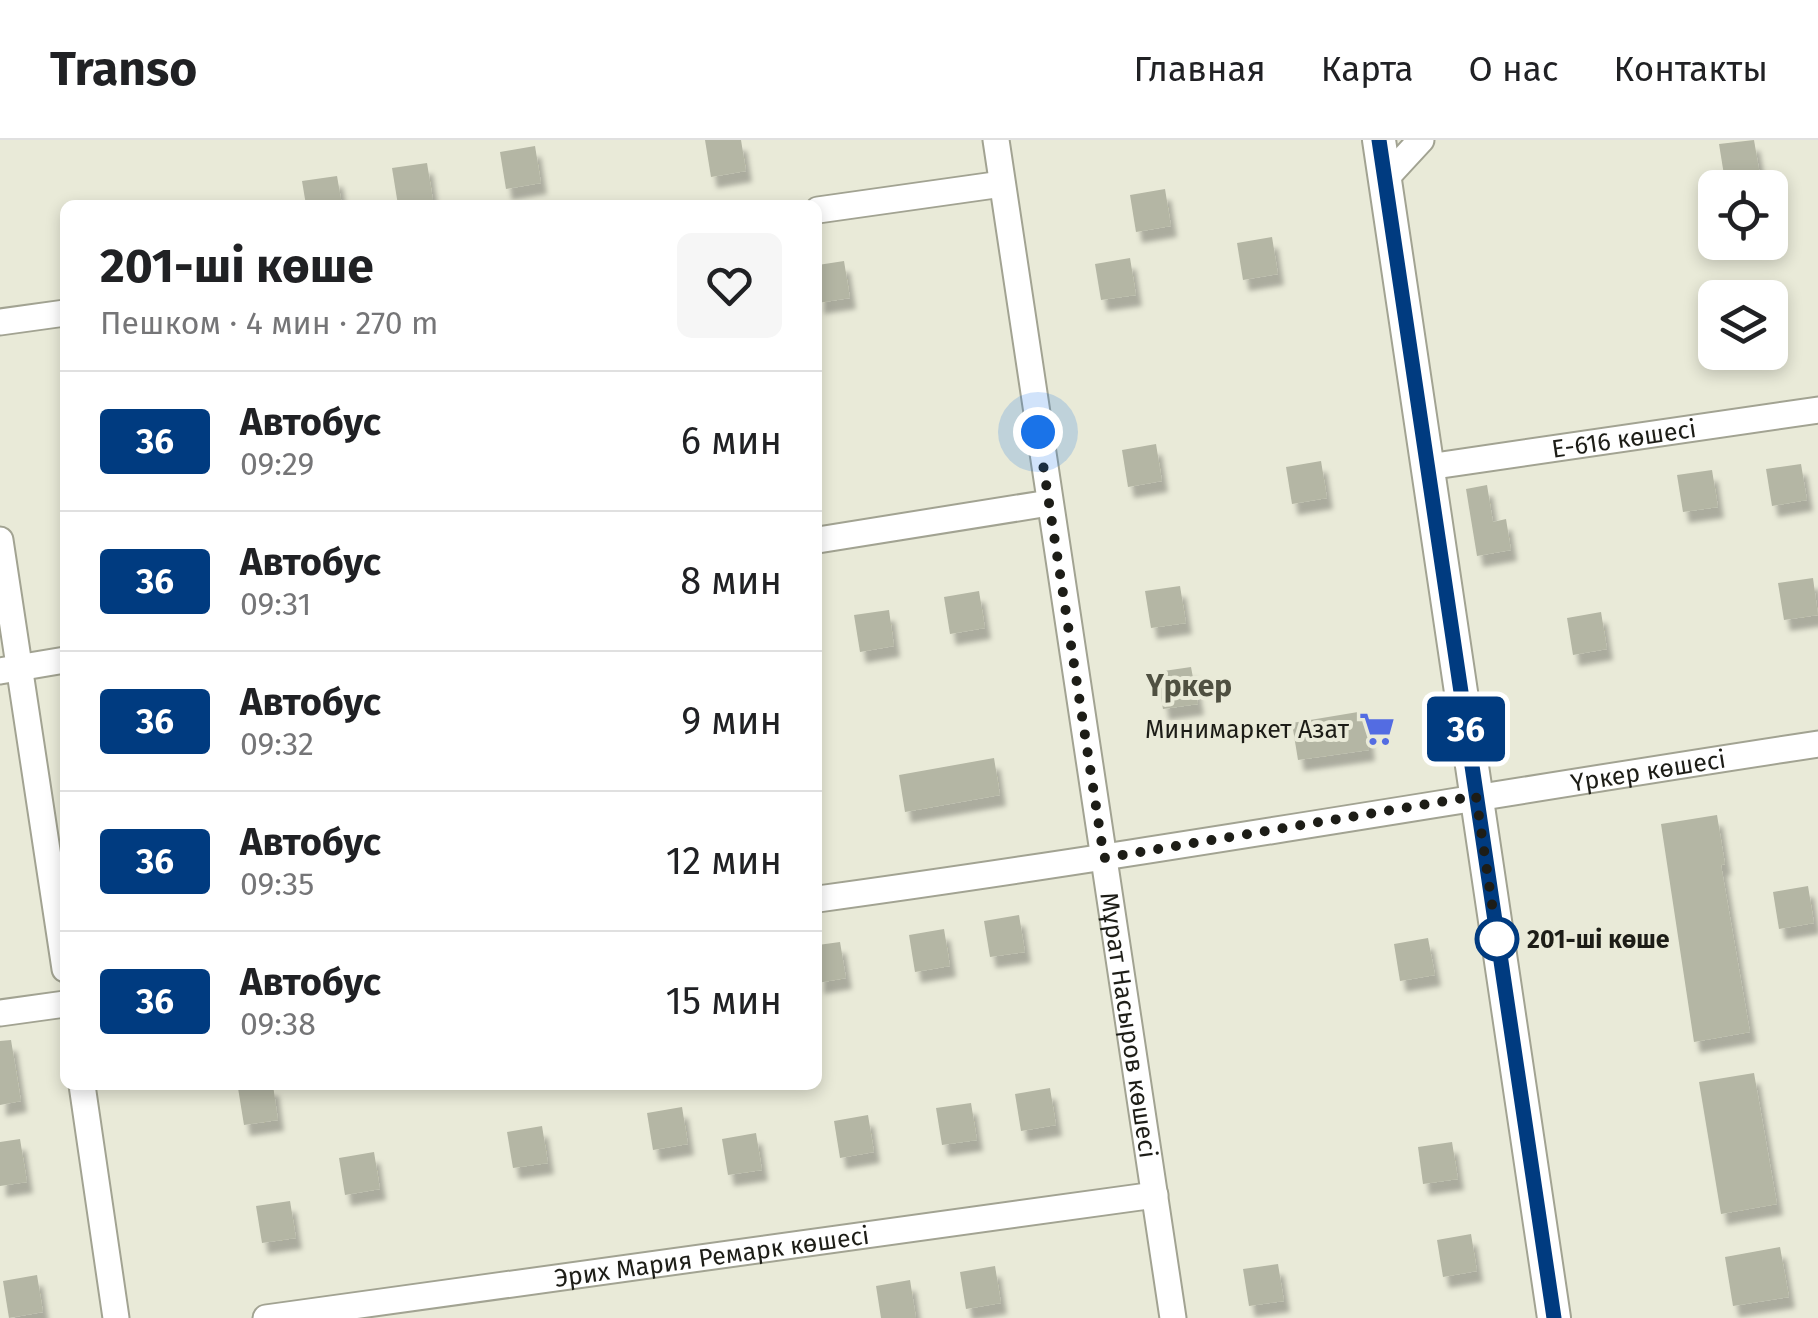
<!DOCTYPE html>
<html lang="ru">
<meta charset="utf-8">
<style>
:root{--surface:#fff;--page:#f6f6f6;--text:#202124;--muted:#757577;--line:#e0e0e0}
body{margin:0;font-family:"Fira Sans",sans-serif;background:var(--page);color:var(--text);height:100vh;display:flex;flex-direction:column;font-size:38px;white-space:nowrap}
*{box-sizing:border-box;margin:0}
p{font-size:32px;color:var(--muted)}
.icon{flex:none;width:55px;height:55px;fill:none;stroke:currentColor;stroke-width:2;stroke-linecap:round;stroke-linejoin:round}
.map{position:relative;flex:1;overflow:hidden}
.side{position:absolute;left:60px;top:60px;width:762px;height:890px;display:flex;flex-direction:column;background:var(--surface);border-radius:15px;box-shadow:0 5px 15px #0003}
.side>*{flex:none}
.badge{padding:0 20px;border-radius:8px;font-size:35px;line-height:65px}
.controls{position:absolute;left:1698px;top:30px;display:grid;gap:20px}
.controls a{display:grid;place-items:center;width:90px;height:90px;border-radius:15px;background:var(--surface);box-shadow:0 5px 15px #0003;font-size:50px}
.you{position:absolute;width:50px;height:50px;margin:-25px;border:8px solid #fff;border-radius:50%;background:#1a73e8;box-shadow:0 0 0 15px #1a73e833}
.map>.badge{position:absolute;translate:-50% -50%;box-shadow:0 0 0 5px #fff}
.round{display:grid;place-items:center;flex:none;width:105px;height:105px;border-radius:15px;background:var(--page)}
.overview{display:flex;align-items:center;justify-content:space-between;height:170px;padding:0 40px}
h1{font-size:48px;font-weight:700;line-height:75px}
ul{padding:0;list-style:none}
li{display:flex;align-items:center;gap:30px;height:140px;padding:0 40px;border-top:2px solid var(--line)}
li div{flex:1}
li b{display:block;font-size:38px}
li em{font-style:normal}
li .badge{min-width:110px;font-weight:700;text-align:center}
header{display:flex;align-items:center;gap:60px;box-sizing:border-box;height:140px;padding:0 50px;background:var(--surface);border-bottom:2px solid var(--line)}
header strong{font-size:48px}
nav{display:flex;gap:55px;margin-inline-start:auto;font-size:35px}
.map>svg:first-child{display:block}
</style>
<header>
<strong>Transo</strong>
<nav><a>Главная</a><a>Карта</a><a>О нас</a><a>Контакты</a></nav>
</header>
<div class="map">
<svg width="1818" height="1178" viewBox="0 0 1818 1178">
<defs>
<filter id="shadow"><feDropShadow dx="6" dy="11" stdDeviation="2.5" flood-color="#0004"/></filter>
</defs>
<rect width="100%" height="100%" fill="#e9ead8"/>
<g fill="#b4b6a4" filter="url(#shadow)">
<path d="M 705,0 L 741,0 L 746,31 L 711,37 Z"/>
<path d="M 1754,0 L 1760,35 L 1725,41 L 1719,4 Z"/>
<path d="M 535,6 L 541,43 L 506,49 L 500,12 Z"/>
<path d="M 427,23 L 433,60 L 398,65 L 392,28 Z"/>
<path d="M 337,36 L 342,65 L 306,65 L 302,41 Z"/>
<path d="M 1165,49 L 1171,86 L 1136,92 L 1130,55 Z"/>
<path d="M 1272,97 L 1278,134 L 1243,140 L 1237,103 Z"/>
<path d="M 1130,118 L 1136,155 L 1101,160 L 1095,124 Z"/>
<path d="M 844,121 L 850,158 L 818,163 L 818,125 Z"/>
<path d="M 1156,304 L 1162,341 L 1128,347 L 1122,310 Z"/>
<path d="M 1321,321 L 1327,358 L 1292,364 L 1286,327 Z"/>
<path d="M 1801,324 L 1807,360 L 1772,366 L 1766,329 Z"/>
<path d="M 1712,330 L 1718,367 L 1683,372 L 1677,335 Z"/>
<path d="M 1487,345 L 1493,382 L 1506,379 L 1511,410 L 1477,416 L 1466,349 Z"/>
<path d="M 1813,438 L 1818,475 L 1784,480 L 1778,443 Z"/>
<path d="M 1180,446 L 1186,483 L 1151,488 L 1145,451 Z"/>
<path d="M 979,451 L 985,488 L 950,494 L 944,457 Z"/>
<path d="M 889,470 L 894,506 L 860,512 L 854,475 Z"/>
<path d="M 1601,472 L 1607,509 L 1573,515 L 1567,478 Z"/>
<path d="M 1191,527 L 1198,564 L 1163,569 L 1157,532 Z"/>
<path d="M 1364,571 L 1369,610 L 1298,620 L 1292,583 Z"/>
<path d="M 994,618 L 1000,655 L 905,672 L 899,635 Z"/>
<path d="M 1717,675 L 1725,724 L 1721,725 L 1750,892 L 1694,902 L 1661,684 Z"/>
<path d="M 1808,746 L 1814,783 L 1779,789 L 1773,752 Z"/>
<path d="M 1019,775 L 1025,812 L 990,817 L 984,781 Z"/>
<path d="M 944,789 L 950,826 L 915,832 L 909,795 Z"/>
<path d="M 1428,798 L 1435,835 L 1400,841 L 1394,804 Z"/>
<path d="M 840,802 L 846,838 L 818,843 L 818,805 Z"/>
<path d="M 11,900 L 21,961 L 0,965 L 0,901 Z"/>
<path d="M 1754,933 L 1777,1064 L 1721,1074 L 1699,942 Z"/>
<path d="M 258,945 L 273,945 L 278,980 L 244,985 L 238,948 Z"/>
<path d="M 1050,948 L 1056,985 L 1021,991 L 1015,954 Z"/>
<path d="M 971,963 L 977,1000 L 942,1005 L 936,968 Z"/>
<path d="M 682,967 L 688,1004 L 653,1010 L 647,973 Z"/>
<path d="M 868,975 L 874,1012 L 840,1018 L 834,981 Z"/>
<path d="M 542,986 L 548,1023 L 513,1028 L 507,992 Z"/>
<path d="M 756,993 L 762,1030 L 728,1035 L 722,999 Z"/>
<path d="M 20,999 L 27,1042 L 0,1046 L 0,1002 Z"/>
<path d="M 1452,1002 L 1458,1039 L 1423,1044 L 1418,1007 Z"/>
<path d="M 374,1012 L 380,1049 L 345,1055 L 339,1018 Z"/>
<path d="M 290,1061 L 296,1098 L 262,1103 L 256,1066 Z"/>
<path d="M 1471,1094 L 1477,1131 L 1443,1137 L 1437,1100 Z"/>
<path d="M 1780,1107 L 1789,1157 L 1733,1166 L 1725,1117 Z"/>
<path d="M 1278,1124 L 1284,1161 L 1249,1166 L 1243,1129 Z"/>
<path d="M 995,1126 L 1001,1163 L 966,1169 L 960,1132 Z"/>
<path d="M 37,1135 L 43,1172 L 9,1178 L 3,1141 Z"/>
<path d="M 910,1140 L 916,1178 L 881,1178 L 876,1146 Z"/>
</g>
<g fill="none" stroke-linecap="round" stroke-linejoin="round">
<defs>
<g id="minor">
<path id="s1" d="M 996,0 L 1173,1178"/>
<path d="M 1385,39 L 1421,0"/>
<path d="M 818,70 L 1002,44"/>
<path d="M 0,182 L 65,173"/>
<path id="s2" d="M 1428,327 L 1818,270"/>
<path d="M 0,400 L 65,829"/>
<path d="M 818,400 L 1049,363"/>
<path d="M 0,531 L 65,520"/>
<path id="s3" d="M 818,759 C 1152,713 1484,655 1818,604"/>
<path d="M 0,873 L 65,864"/>
<path d="M 82,945 L 116,1178"/>
<path id="s4" d="M 266,1178 L 1155,1055"/>
</g>
<path id="tertiary" d="M 1379,0 L 1554,1178"/>
</defs>
<use href="#minor" stroke="#a2a392" stroke-width="29"/>
<use href="#tertiary" stroke="#a2a392" stroke-width="36"/>
<use href="#minor" stroke="#fff" stroke-width="25"/>
<use href="#tertiary" stroke="#fff" stroke-width="32"/>
</g>
<g fill="none" stroke-linecap="round" stroke-linejoin="round">
<defs>
<path id="line" d="M 1379,0 L 1554,1178"/>
</defs>
<use href="#line" stroke="#fff" stroke-width="22"/>
<use href="#line" stroke="#003b80" stroke-width="15"/>
<path stroke="#1d1d17" stroke-width="10" stroke-dasharray="0 18" d="M 1038,292 L 1104,718 L 1476,656 L 1498,805 L 1497,799"/>
</g>
<defs>
<symbol id="supermarket-bare" viewBox="-9 -9 18 18"><path d="M-6-5.5h2.5l.6 2H6L4.5 2H-2.5L-4.4-4H-6ZM-1.5 3.2a1.3 1.3 0 1 0 .1 0ZM3 3.2a1.3 1.3 0 1 0 .1 0Z" fill="#536ce2" stroke="#e9ead8" stroke-width="2.5" paint-order="stroke"/></symbol>
</defs>
<g fill-rule="evenodd">
<use href="#supermarket-bare" x="1352" y="564" width="50" height="50"/>
</g>
<circle fill="#fff" stroke="#003b80" stroke-width="5" cx="1497" cy="799" r="20"/>
<g text-anchor="middle" stroke-width="8" stroke-linejoin="round" paint-order="stroke">
<g font-size="25" fill="#1d1d17" stroke="#e9ead8">
<text dy="9" stroke="none"><textPath href="#s2" startOffset="198">Е-616 көшесі</textPath></text>
<text dy="9" stroke="none"><textPath href="#s3" startOffset="840">Үркер көшесі</textPath></text>
<text dy="9" stroke="none"><textPath href="#s1" startOffset="895">Мұрат Насыров көшесі</textPath></text>
<text dy="9" stroke="none"><textPath href="#s4" startOffset="450">Эрих Мария Ремарк көшесі</textPath></text>
</g>
<g font-size="25" fill="#1d1d17" stroke="#e9ead8" text-anchor="end">
<text x="1349" y="598">Минимаркет Азат</text>
</g>
<g font-size="25" font-weight="bold" fill="#1d1d17" stroke="#e9ead8" text-anchor="start">
<text x="1527" y="808">201-ші көше</text>
</g>
<g font-size="30" font-weight="bold" fill="#4f5041" stroke="#e9ead8">
<text x="1189" y="556">Үркер</text>
</g>
</g>
</svg>
<div class="controls">
<a><svg class="icon" aria-label="locate" viewBox="0 0 24 24"><circle cx="12" cy="12" r="6"/><path d="M12 2v4M12 18v4M2 12h4M18 12h4"/></svg></a>
<a><svg class="icon" aria-label="layers" viewBox="0 0 24 24"><path d="M12 4l9 5-9 5-9-5zM3 14l9 5 9-5"/></svg></a>
</div>
<div class="you" style="left:1038px;top:292px"></div>
<b class="badge" style="left:1466px;top:589px;background:#003b80;color:#fff">36</b>
<section class="side">
<div class="overview"><div><h1>201-ші көше</h1><p>Пешком · 4 мин · 270 m</p></div><a class="round"><svg class="icon" aria-label="heart" viewBox="0 0 24 24"><path d="M12 20l-8-8c-3-5 5-10 8-4 3-6 11-1 8 4z"/></svg></a></div>
<ul>
<li><span class="badge" style="background:#003b80;color:#fff">36</span><div><b>Автобус</b><p>09:29</p></div><em>6 мин</em></li>
<li><span class="badge" style="background:#003b80;color:#fff">36</span><div><b>Автобус</b><p>09:31</p></div><em>8 мин</em></li>
<li><span class="badge" style="background:#003b80;color:#fff">36</span><div><b>Автобус</b><p>09:32</p></div><em>9 мин</em></li>
<li><span class="badge" style="background:#003b80;color:#fff">36</span><div><b>Автобус</b><p>09:35</p></div><em>12 мин</em></li>
<li><span class="badge" style="background:#003b80;color:#fff">36</span><div><b>Автобус</b><p>09:38</p></div><em>15 мин</em></li>
</ul>
</section>
</div>
